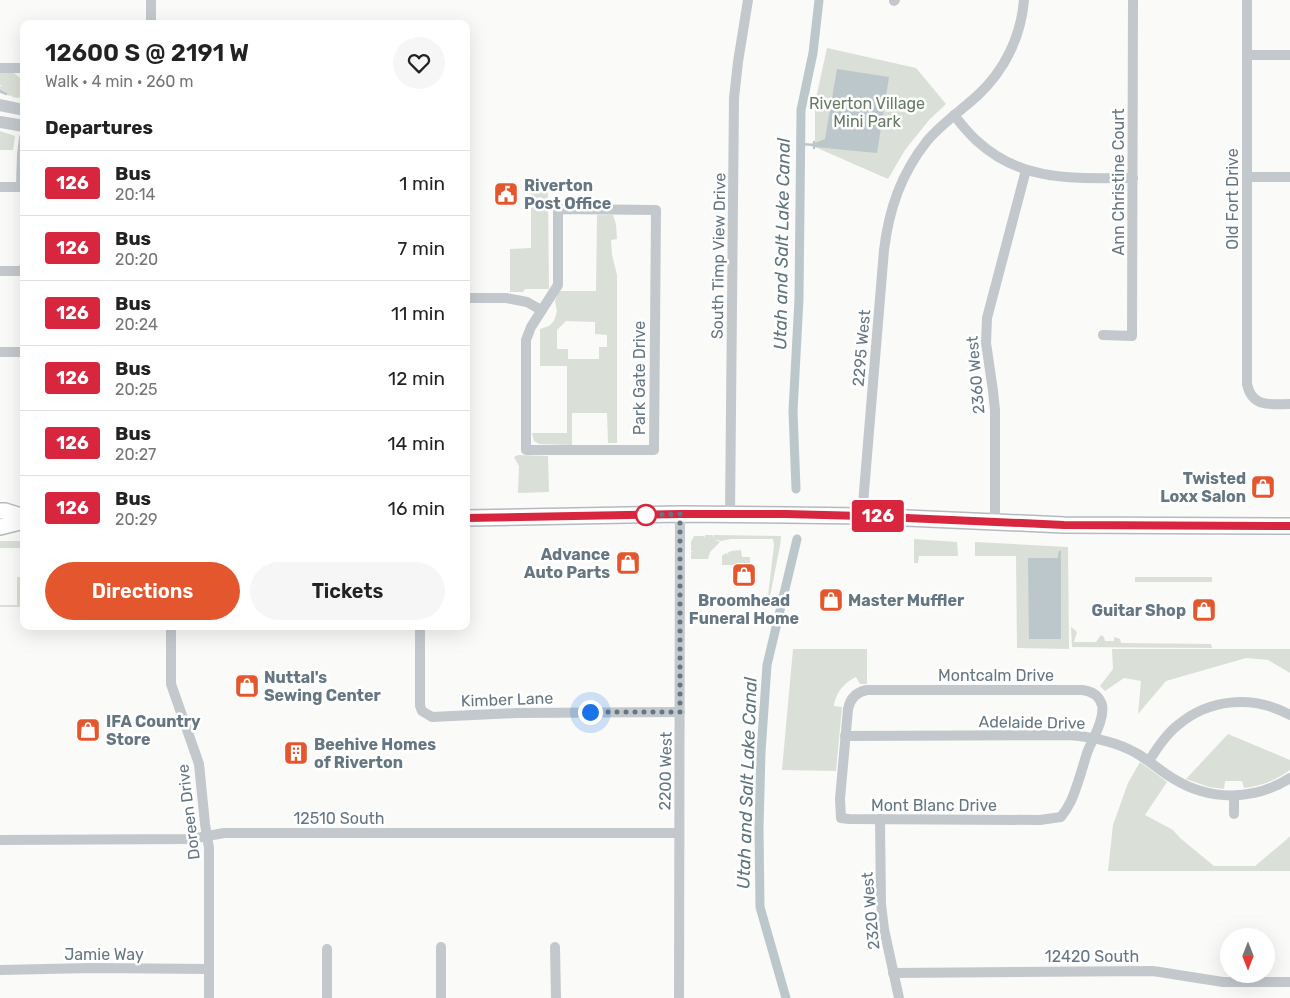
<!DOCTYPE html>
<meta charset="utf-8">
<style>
:root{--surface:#fff;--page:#f6f6f6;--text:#222;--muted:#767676;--line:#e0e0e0;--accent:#e4572e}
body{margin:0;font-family:Rubik,sans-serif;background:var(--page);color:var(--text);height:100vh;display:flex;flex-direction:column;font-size:19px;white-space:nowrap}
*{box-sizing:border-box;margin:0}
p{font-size:16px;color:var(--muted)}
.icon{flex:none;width:28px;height:28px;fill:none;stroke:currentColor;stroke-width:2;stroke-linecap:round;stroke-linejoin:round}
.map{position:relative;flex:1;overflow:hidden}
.side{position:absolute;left:20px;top:20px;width:450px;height:610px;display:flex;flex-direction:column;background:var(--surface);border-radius:10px;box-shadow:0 5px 20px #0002}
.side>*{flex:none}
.badge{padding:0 10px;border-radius:4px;font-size:18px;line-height:32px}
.needle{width:32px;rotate:180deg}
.buttons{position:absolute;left:1220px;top:928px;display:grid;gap:10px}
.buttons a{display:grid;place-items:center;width:55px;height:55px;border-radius:50%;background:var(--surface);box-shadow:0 5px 20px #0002;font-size:25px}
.you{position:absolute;width:25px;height:25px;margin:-12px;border:4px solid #fff;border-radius:50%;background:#1a73e8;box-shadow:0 0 0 8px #1a73e833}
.map>.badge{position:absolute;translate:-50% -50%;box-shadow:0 0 0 2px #fff}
h2{padding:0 25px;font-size:19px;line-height:45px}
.round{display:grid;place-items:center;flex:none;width:52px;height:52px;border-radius:26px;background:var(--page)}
.summary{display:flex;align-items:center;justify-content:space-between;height:85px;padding:0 25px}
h1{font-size:24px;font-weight:600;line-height:38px}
.cta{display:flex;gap:10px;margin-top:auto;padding:10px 25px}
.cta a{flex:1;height:58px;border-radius:30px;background:var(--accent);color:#fff;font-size:20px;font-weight:600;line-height:58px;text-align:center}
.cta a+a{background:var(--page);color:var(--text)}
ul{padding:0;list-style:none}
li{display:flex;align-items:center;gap:15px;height:65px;padding:0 25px;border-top:1px solid var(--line)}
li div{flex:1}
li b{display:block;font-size:19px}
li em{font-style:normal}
li .badge{min-width:55px;font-weight:700;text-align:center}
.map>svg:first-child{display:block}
</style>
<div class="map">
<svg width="1290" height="998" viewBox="0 0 1290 998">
<rect width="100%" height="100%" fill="#fafaf8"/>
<g fill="#dadfd7" fill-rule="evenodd">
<path d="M 827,48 L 916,68 L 946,104 L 929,120 L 905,150 L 888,179 L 815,147 L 815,103 Z"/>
<path d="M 0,73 L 14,73 L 20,78 L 21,94 L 19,98 L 12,97 L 12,95 L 11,96 L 0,93 L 0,86 L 3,86 L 0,85 Z"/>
<path d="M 0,131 L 15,136 L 13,150 L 0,150 Z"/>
<path d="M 531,191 L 548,191 L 549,289 L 525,289 L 523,292 L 510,292 L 510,249 L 531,248 Z"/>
<path d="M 597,215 L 613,215 L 616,224 L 617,239 L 611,240 L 612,255 L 617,275 L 617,443 L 608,443 L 607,413 L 572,413 L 572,445 L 539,444 L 534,441 L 532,433 L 567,433 L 567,366 L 540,366 L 540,329 L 549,326 L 554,321 L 557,311 L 555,301 L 559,291 L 596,291 ZM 566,321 L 595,322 L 595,334 L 607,335 L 607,347 L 599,347 L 599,359 L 568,359 L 568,349 L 557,349 L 557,330 Z"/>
<path d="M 518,455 L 548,456 L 549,492 L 518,493 L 519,466 L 514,457 Z"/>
<path d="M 705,535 L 712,535 L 714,538 L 713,535 L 781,536 L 780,546 L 770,596 L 768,596 L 774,545 L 773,539 L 731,539 L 721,541 L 714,539 L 720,542 L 710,552 L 708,559 L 691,559 L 691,552 L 693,552 L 691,551 L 691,542 L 694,536 L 704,536 L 705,538 Z"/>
<path d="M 914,539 L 957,542 L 958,556 L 919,556 L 918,563 L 914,563 Z"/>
<rect x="0" y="541" width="23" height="7"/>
<path d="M 975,542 L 1068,547 L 1069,649 L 1017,648 L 1016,556 L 975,556 Z"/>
<path d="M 741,550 L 742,557 L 750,557 L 750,565 L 722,565 L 722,556 L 726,553 L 730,557 L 727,553 L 731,551 Z"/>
<path d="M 17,577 L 23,577 L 24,581 L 24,607 L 0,607 L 0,605 L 17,605 Z"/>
<rect x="1135" y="577" width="77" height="5"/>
<path d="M 1071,627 L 1077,632 L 1074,642 L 1096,642 L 1101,635 L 1104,637 L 1105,641 L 1114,641 L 1114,637 L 1120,639 L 1121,643 L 1211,644 L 1212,648 L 1072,647 Z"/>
<path d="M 793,649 L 867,649 L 867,684 L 860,684 L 856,677 C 844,683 837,691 834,704 L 834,706 L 842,707 L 836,771 L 782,770 Z"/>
<path d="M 1112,649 L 1290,649 L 1290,673 L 1268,660 L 1246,658 L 1166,681 L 1138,714 L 1141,681 L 1124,678 L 1105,691 L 1100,686 L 1113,669 Z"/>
<path d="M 1228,734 L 1290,760 L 1290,770 C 1276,780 1261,786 1244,788 L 1242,781 L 1225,781 L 1224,789 L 1209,787 L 1186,779 Z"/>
<path d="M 1140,762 L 1167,782 L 1145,815 L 1173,830 L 1180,838 L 1214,866 L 1255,866 L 1286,840 L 1290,836 L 1290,871 L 1108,871 L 1113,825 L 1128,783 Z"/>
</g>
<g fill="#bbc7cb">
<path d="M 837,69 L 889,77 L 877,153 L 815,147 L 815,143 L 825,139 Z"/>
<path d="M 1028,558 L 1061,558 L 1061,639 L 1029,639 Z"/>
</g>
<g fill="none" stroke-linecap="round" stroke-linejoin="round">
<g stroke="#bbc7cb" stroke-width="2.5">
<path d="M 0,91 L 6,94"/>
<path d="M 814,142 L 814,148"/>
<path d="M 801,144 L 814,145"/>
<path d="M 1059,558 L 1060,552"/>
</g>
<g stroke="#bbc7cb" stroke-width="9">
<path d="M 796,489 L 793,411 L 799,299 L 801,110 L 813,53 L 819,0"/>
<path d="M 786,998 L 760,907 L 759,828 L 761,752 L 767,665 L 797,539"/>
</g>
<defs>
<g id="primary">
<path d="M 0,511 L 5,511 L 24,517"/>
<path d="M 466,518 L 680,514 L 786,515 L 862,516 L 1064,525 L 1290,526"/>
<path d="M 0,527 L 24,521"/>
</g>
</defs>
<use href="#primary" stroke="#b5babe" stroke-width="18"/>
<g stroke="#c3c8cc" stroke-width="10">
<path d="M 151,0 L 151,24"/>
<path d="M 1247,0 L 1247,384 C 1252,408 1270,404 1290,404"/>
<path d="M 894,1 L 895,0"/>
<path d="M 1247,55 L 1290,55"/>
<path d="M 0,68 L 24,68"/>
<path d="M 954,115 C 961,124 968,133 977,141 C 1023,183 1075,178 1133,178"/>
<path d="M 1247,177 L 1290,177"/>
<path d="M 21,186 L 22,154 L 24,138"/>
<path d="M 0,187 L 24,187"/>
<path d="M 558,209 L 656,210 L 654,450 L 526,450 L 526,340 L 531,327 L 558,285 Z"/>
<path d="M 0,271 L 24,271"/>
<path d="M 466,298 L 506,298 L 527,302 L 541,310"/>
<path d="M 1103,335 L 1132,336 L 1133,0"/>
<path d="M 0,352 L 24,352"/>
<path d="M 730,514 L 734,98 L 738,62 L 748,0"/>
<path d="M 862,516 L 884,250 C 889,209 901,174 927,141 C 942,123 962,110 978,95 C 1005,70 1021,36 1024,0"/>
<path d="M 995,522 L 995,410 L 993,391 L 986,343 L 987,318 L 1026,170"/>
<path d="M 171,626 L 171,684 L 199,764 L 205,824 L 209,848 L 209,998"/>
<path d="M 420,626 L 420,706 L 422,711 L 432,717 L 516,713 L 680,712"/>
<path d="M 867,690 L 1082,690 C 1091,691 1099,695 1102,705 C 1105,719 1092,740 1087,753 C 1082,769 1078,785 1071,801 C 1068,807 1065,812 1061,817 L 1040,820 L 849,819 L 841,818 L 840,799 L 848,709 C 850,699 856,692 867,690 Z"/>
<path d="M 845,736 L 1069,735 C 1093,737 1115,741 1136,753 C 1149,760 1160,771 1174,779 C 1210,801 1254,801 1290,778"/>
<path d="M 1149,761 C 1157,748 1166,734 1178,725 C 1210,698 1254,695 1290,715"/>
<path d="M 1234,796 L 1234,814"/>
<path d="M 880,819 L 881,904 L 884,929 L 899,998"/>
<path d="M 0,840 L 191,839 L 224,833 L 679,833"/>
<path d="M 555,947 L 556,998"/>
<path d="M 0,970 L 92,968 L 209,969"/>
<path d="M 893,973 L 1153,971 L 1223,982 L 1290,982"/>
<path d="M 327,998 L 327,949"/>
<path d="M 441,998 L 441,947"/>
<path d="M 679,998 L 680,514"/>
</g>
<g stroke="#c3c8cc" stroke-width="12">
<path d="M 0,105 L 24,110"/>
<path d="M 0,122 L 24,126"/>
</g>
<use href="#primary" stroke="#fff" stroke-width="15"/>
</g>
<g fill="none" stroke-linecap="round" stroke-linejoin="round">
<defs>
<path id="line" d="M 466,518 L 680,514 L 786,514 L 862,516 L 1064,525 L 1290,526"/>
</defs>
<use href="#line" stroke="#fff" stroke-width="11"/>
<use href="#line" stroke="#d7263d" stroke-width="8"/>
<path stroke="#657683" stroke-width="5" stroke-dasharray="0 9" d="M 590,712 L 680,712 L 680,514 L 642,515 L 646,515"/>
</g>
<defs>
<symbol id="civic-square" viewBox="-11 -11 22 22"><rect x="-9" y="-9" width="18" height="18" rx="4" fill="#e4572e" stroke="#fff"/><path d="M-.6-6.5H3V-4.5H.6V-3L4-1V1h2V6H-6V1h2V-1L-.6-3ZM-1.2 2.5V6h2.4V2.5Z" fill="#fff"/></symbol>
<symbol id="shop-square" viewBox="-11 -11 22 22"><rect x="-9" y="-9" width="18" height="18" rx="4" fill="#e4572e" stroke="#fff"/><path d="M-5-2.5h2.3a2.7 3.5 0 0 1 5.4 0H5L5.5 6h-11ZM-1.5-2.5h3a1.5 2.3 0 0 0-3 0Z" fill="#fff"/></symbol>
<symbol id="building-square" viewBox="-11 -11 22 22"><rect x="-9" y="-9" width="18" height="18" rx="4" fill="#e4572e" stroke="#fff"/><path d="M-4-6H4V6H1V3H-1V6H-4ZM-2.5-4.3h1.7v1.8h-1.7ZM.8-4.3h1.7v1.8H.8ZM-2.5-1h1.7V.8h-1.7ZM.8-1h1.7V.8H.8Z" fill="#fff"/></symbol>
</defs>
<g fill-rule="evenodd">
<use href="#civic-square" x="492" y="180" width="28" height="28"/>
<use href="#shop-square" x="1249" y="473" width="28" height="28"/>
<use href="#shop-square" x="614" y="549" width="28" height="28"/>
<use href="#shop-square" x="730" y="561" width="28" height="28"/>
<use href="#shop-square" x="817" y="586" width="28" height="28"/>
<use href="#shop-square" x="1190" y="596" width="28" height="28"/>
<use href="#shop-square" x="233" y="672" width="28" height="28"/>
<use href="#shop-square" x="74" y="716" width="28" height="28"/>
<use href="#building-square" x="282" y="739" width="28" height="28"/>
</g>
<circle fill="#fff" stroke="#d7263d" stroke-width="2.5" cx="646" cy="515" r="10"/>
<g text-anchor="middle" stroke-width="5" stroke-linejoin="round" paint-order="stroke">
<g font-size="16" fill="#687a64" stroke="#fff">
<text x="867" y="109">Riverton Village<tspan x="867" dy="18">Mini Park</tspan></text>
</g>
<g font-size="16" fill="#657683" stroke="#fff">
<text transform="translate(1118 182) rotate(-90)" y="6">Ann Christine Court</text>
<text transform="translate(1232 199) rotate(-90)" y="6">Old Fort Drive</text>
<text transform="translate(718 256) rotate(-89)" y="6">South Timp View Drive</text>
<text transform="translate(861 348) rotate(-85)" y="6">2295 West</text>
<text transform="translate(975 375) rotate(-95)" y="6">2360 West</text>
<text transform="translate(639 378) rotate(-90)" y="6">Park Gate Drive</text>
<text x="996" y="681">Montcalm Drive</text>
<text transform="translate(507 699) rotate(-2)" y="6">Kimber Lane</text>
<text transform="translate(1032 722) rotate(1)" y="6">Adelaide Drive</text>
<text transform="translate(665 771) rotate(-89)" y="6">2200 West</text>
<text x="934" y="811">Mont Blanc Drive</text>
<text transform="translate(188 812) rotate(-97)" y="6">Doreen Drive</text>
<text x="339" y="824">12510 South</text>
<text transform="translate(870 911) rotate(-95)" y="6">2320 West</text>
<text x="104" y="960">Jamie Way</text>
<text x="1092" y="962">12420 South</text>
</g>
<g font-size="16" font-weight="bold" fill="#657683" stroke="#fff" text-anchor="start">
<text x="524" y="191">Riverton<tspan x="524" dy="18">Post Office</tspan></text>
<text x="1246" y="484" text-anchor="end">Twisted<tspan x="1246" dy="18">Loxx Salon</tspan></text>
<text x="610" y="560" text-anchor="end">Advance<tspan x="610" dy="18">Auto Parts</tspan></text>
<text x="744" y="606" text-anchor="middle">Broomhead<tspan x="744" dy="18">Funeral Home</tspan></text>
<text x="848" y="606">Master Muffler</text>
<text x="1186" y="616" text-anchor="end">Guitar Shop</text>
<text x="264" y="683">Nuttal's<tspan x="264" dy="18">Sewing Center</tspan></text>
<text x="106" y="727">IFA Country<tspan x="106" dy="18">Store</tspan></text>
<text x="314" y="750">Beehive Homes<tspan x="314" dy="18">of Riverton</tspan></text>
</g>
<g font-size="18" font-style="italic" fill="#60757c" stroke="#fff">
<text transform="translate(782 244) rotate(-89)" y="6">Utah and Salt Lake Canal</text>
<text transform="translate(747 783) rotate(-88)" y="6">Utah and Salt Lake Canal</text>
</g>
</g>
</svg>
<div class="buttons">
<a><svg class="needle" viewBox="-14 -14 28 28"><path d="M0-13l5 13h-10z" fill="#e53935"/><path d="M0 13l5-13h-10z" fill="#767676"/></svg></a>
</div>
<div class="you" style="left:590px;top:712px"></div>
<b class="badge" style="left:878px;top:516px;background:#d7263d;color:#fff">126</b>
<section class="side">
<div class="summary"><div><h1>12600 S @ 2191 W</h1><p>Walk · 4 min · 260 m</p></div><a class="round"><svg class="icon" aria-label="heart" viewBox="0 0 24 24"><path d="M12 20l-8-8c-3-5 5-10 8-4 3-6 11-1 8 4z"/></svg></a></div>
<h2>Departures</h2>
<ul>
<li><span class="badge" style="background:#d7263d;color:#fff">126</span><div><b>Bus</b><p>20:14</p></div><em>1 min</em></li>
<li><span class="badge" style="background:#d7263d;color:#fff">126</span><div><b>Bus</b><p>20:20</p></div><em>7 min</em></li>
<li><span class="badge" style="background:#d7263d;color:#fff">126</span><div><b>Bus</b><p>20:24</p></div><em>11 min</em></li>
<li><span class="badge" style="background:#d7263d;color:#fff">126</span><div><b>Bus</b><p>20:25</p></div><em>12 min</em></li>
<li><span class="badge" style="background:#d7263d;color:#fff">126</span><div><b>Bus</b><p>20:27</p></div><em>14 min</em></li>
<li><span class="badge" style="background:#d7263d;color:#fff">126</span><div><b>Bus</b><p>20:29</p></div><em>16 min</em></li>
</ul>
<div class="cta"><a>Directions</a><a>Tickets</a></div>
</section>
</div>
